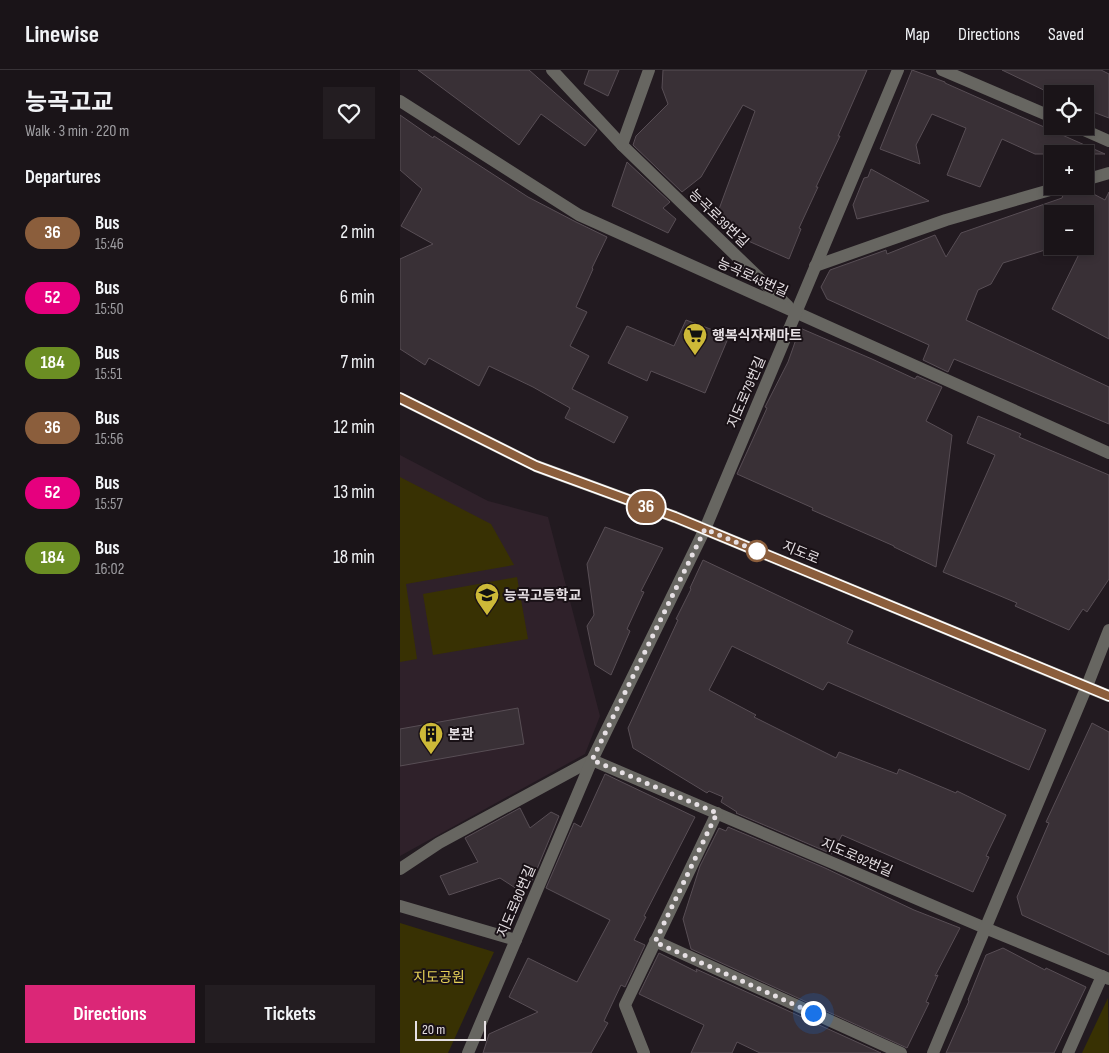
<!DOCTYPE html>
<meta charset="utf-8">
<style>
:root{--surface:#1a1418;--page:#231d21;--text:#f1f3f6;--muted:#9f9ea2;--line:#383337;--accent:#db2777}
body{margin:0;font-family:"Sofia Sans Condensed","Noto Sans KR",sans-serif;background:var(--page);color:var(--text);height:100vh;display:flex;flex-direction:column;font-size:19px;white-space:nowrap}
*{box-sizing:border-box;margin:0}
p{font-size:16px;color:var(--muted)}
.icon{flex:none;width:28px;height:28px;fill:none;stroke:currentColor;stroke-width:2;stroke-linecap:round;stroke-linejoin:round}
.map{position:relative;flex:1;overflow:hidden}
.details{display:flex;flex-direction:column;background:var(--surface);width:400px}
.details>*{flex:none}
.badge{padding:0 10px;border-radius:16px;font-size:18px;line-height:32px}
.tools{position:absolute;left:644px;top:15px;display:grid;gap:10px}
.tools a{display:grid;place-items:center;width:50px;height:50px;border-radius:0px;background:var(--surface);box-shadow:0 2px 8px #0003,0 0 0 1px var(--line);font-size:25px}
.scale{position:absolute;left:15px;bottom:12px;width:71px;box-sizing:border-box;padding-left:5px;border:2px solid #e6e0e4;border-top:0;font-size:14px;line-height:18px;white-space:nowrap;color:#e6e0e4;-webkit-text-stroke:4px #191116;paint-order:stroke}
.you{position:absolute;width:25px;height:25px;margin:-12px;border:4px solid #fff;border-radius:50%;background:#1a73e8;box-shadow:0 0 0 8px #1a73e833}
.map>.badge{position:absolute;translate:-50% -50%;box-shadow:0 0 0 2px #fff}
h2{padding:0 25px;font-size:19px;line-height:45px}
.round{display:grid;place-items:center;flex:none;width:52px;height:52px;border-radius:0px;background:var(--page)}
.summary{display:flex;align-items:center;justify-content:space-between;height:85px;padding:0 25px}
h1{font-size:24px;font-weight:700;line-height:38px}
.primary-button{display:flex;gap:10px;margin-top:auto;padding:10px 25px}
.primary-button a{flex:1;height:58px;border-radius:0px;background:var(--accent);color:#fff;font-size:20px;font-weight:700;line-height:58px;text-align:center}
.primary-button a+a{background:var(--page);color:var(--text)}
ul{padding:0;list-style:none}
li{display:flex;align-items:center;gap:15px;height:65px;padding:0 25px}
li div{flex:1}
li b{display:block;font-size:19px}
li em{font-style:normal}
li .badge{min-width:55px;font-weight:700;text-align:center}
header{display:flex;align-items:center;gap:30px;box-sizing:border-box;height:70px;padding:0 25px;background:var(--surface);border-bottom:1px solid var(--line)}
header strong{font-size:24px}
nav{display:flex;gap:28px;margin-inline-start:auto;font-size:18px}
main{display:flex;flex:1;min-height:0}
.map>svg:first-child{display:block}
</style>
<header>
<strong>Linewise</strong>
<nav><a>Map</a><a>Directions</a><a>Saved</a></nav>
</header>
<main>
<section class="details">
<div class="summary"><div><h1>능곡고교</h1><p>Walk · 3 min · 220 m</p></div><a class="round"><svg class="icon" aria-label="heart" viewBox="0 0 24 24"><path d="M12 20l-8-8c-3-5 5-10 8-4 3-6 11-1 8 4z"/></svg></a></div>
<h2>Departures</h2>
<ul>
<li><span class="badge" style="background:#8b5e3c;color:#fff">36</span><div><b>Bus</b><p>15:46</p></div><em>2 min</em></li>
<li><span class="badge" style="background:#e6007e;color:#fff">52</span><div><b>Bus</b><p>15:50</p></div><em>6 min</em></li>
<li><span class="badge" style="background:#6b8e23;color:#fff">184</span><div><b>Bus</b><p>15:51</p></div><em>7 min</em></li>
<li><span class="badge" style="background:#8b5e3c;color:#fff">36</span><div><b>Bus</b><p>15:56</p></div><em>12 min</em></li>
<li><span class="badge" style="background:#e6007e;color:#fff">52</span><div><b>Bus</b><p>15:57</p></div><em>13 min</em></li>
<li><span class="badge" style="background:#6b8e23;color:#fff">184</span><div><b>Bus</b><p>16:02</p></div><em>18 min</em></li>
</ul>
<div class="primary-button"><a>Directions</a><a>Tickets</a></div>
</section>
<div class="map">
<svg width="709" height="983" viewBox="0 0 709 983">
<rect width="100%" height="100%" fill="#221a20"/>
<path fill="#2f212a" d="M 0,385 L 88,431 L 148,447 L 200,646 L 185,684 L 0,786 Z"/>
<g fill="#383103">
<path d="M 0,407 L 91,454 L 114,495 L 6,514 L 17,589 L 0,592 Z"/>
<path d="M 117,507 L 128,569 L 33,585 L 23,524 Z"/>
<path d="M 0,853 L 94,882 L 48,983 L 0,983 Z"/>
<path d="M 708,928 L 709,983 L 682,983 Z"/>
</g>
<g fill="#393036" stroke="#584e55">
<path d="M 18,0 L 129,0 L 197,60 L 185,76 L 141,44 L 119,75 Z"/>
<path d="M 189,0 L 219,0 L 208,26 L 184,14 Z"/>
<path d="M 263,0 L 467,0 L 438,66 L 440,66 L 416,117 L 418,117 L 399,158 L 401,159 L 389,189 L 346,170 L 315,150 L 355,41 L 343,35 L 301,107 L 282,122 L 233,75 L 236,66 L 268,34 L 262,18 Z"/>
<path d="M 512,0 L 545,12 L 545,13 L 705,84 L 635,84 L 602,69 L 580,117 L 547,105 L 566,58 L 532,44 L 516,75 L 520,94 L 480,79 Z"/>
<path d="M 602,0 L 701,0 L 709,4 L 709,48 L 685,39 L 685,24 L 652,24 Z"/>
<path d="M 0,45 L 33,68 L 34,66 L 128,127 L 176,152 L 207,167 L 192,198 L 193,199 L 176,237 L 187,242 L 170,276 L 189,286 L 172,319 L 228,347 L 214,373 L 165,348 L 170,338 L 133,317 L 89,296 L 79,316 L 29,288 L 25,295 L 0,279 L 0,189 L 33,174 L 1,156 L 22,119 L 0,100 Z"/>
<path d="M 227,92 L 270,132 L 263,138 L 276,149 L 268,163 L 212,136 Z"/>
<path d="M 471,99 L 529,131 L 457,149 L 453,135 L 464,108 L 468,107 Z"/>
<path d="M 684,119 L 705,130 L 709,122 L 709,269 L 652,239 L 683,176 L 685,176 L 687,167 L 685,168 L 685,144 L 652,144 L 652,176 L 658,176 L 603,193 L 591,214 L 578,220 L 566,250 L 709,317 L 709,354 L 554,289 L 548,302 L 523,290 L 529,275 L 427,229 L 421,217 L 430,200 L 486,180 L 487,184 L 535,165 L 546,187 L 561,163 L 662,128 L 663,125 Z"/>
<path d="M 286,250 L 329,266 L 305,323 L 251,301 L 247,311 L 208,293 L 227,256 L 274,276 Z"/>
<path d="M 400,258 L 472,289 L 515,309 L 517,306 L 542,317 L 526,351 L 552,365 L 536,497 L 494,477 L 494,476 L 412,440 L 413,438 L 337,404 L 367,338 L 365,337 L 388,292 Z"/>
<path d="M 578,346 L 621,364 L 619,367 L 709,405 L 709,509 L 687,542 L 683,539 L 669,560 L 615,536 L 617,533 L 543,502 L 595,385 L 567,373 Z"/>
<path d="M 205,457 L 263,478 L 241,521 L 244,522 L 227,559 L 230,561 L 211,605 L 195,595 L 187,556 L 194,545 L 187,494 Z"/>
<path d="M 303,490 L 453,561 L 447,573 L 646,660 L 629,700 L 428,612 L 423,620 L 332,576 L 309,620 L 356,645 L 354,647 L 436,688 L 439,682 L 497,704 L 499,699 L 556,723 L 557,721 L 606,745 L 586,786 L 589,787 L 573,822 L 442,765 L 432,784 L 336,743 L 337,742 L 321,732 L 323,727 L 309,721 L 307,723 L 233,678 L 228,658 L 278,550 L 276,549 L 291,519 L 290,518 Z"/>
<path d="M 118,638 L 124,674 L 0,696 L 0,659 Z"/>
<path d="M 692,653 L 709,662 L 709,885 L 622,845 L 617,827 L 649,753 L 646,752 Z"/>
<path d="M 205,704 L 295,747 L 244,846 L 246,847 L 234,870 L 245,875 L 225,917 L 221,915 L 204,951 L 208,953 L 191,983 L 83,983 L 89,964 L 138,942 L 109,927 L 128,888 L 177,912 L 210,850 L 146,818 L 174,753 L 181,757 Z"/>
<path d="M 120,738 L 130,758 L 151,742 L 159,746 L 132,811 L 126,808 L 120,821 L 100,808 L 49,825 L 40,806 L 78,792 L 65,768 Z"/>
<path d="M 328,757 L 425,798 L 514,840 L 560,858 L 535,906 L 538,905 L 526,932 L 529,933 L 507,978 L 291,879 L 283,849 L 300,796 L 319,758 L 326,761 Z"/>
<path d="M 603,878 L 645,900 L 646,898 L 686,917 L 654,983 L 546,983 L 569,931 L 568,930 L 586,885 Z"/>
<path d="M 259,883 L 297,902 L 296,899 L 481,983 L 360,983 L 337,972 L 332,983 L 291,983 L 304,955 L 239,924 Z"/>
</g>
<g fill="none" stroke-linecap="round" stroke-linejoin="round">
<g stroke="#676661" stroke-width="12">
<path d="M 152,0 L 222,75 L 388,236"/>
<path d="M 542,0 L 652,47"/>
<path d="M 0,31 L 179,145 L 709,383"/>
<path d="M 675,56 L 709,71"/>
<path d="M 222,75 L 249,0"/>
<path d="M 685,110 L 709,103"/>
<path d="M 415,196 L 546,150 L 664,116"/>
<path d="M 0,799 L 39,773 L 192,690 L 585,858 L 709,909"/>
<path d="M 0,836 L 116,870"/>
<path d="M 255,871 L 501,983"/>
<path d="M 68,983 L 192,690 L 305,459 L 498,0"/>
<path d="M 244,983 L 225,935 L 317,743"/>
<path d="M 533,983 L 687,616 L 709,560"/>
<path d="M 668,983 L 702,906"/>
</g>
<path stroke="#b3b1a7" stroke-width="12" d="M 0,328 L 136,396 L 275,447 L 709,626"/>
</g>
<g fill="none" stroke-linecap="round" stroke-linejoin="round">
<defs>
<path id="line" d="M 0,328 L 136,396 L 275,447 L 709,626"/>
</defs>
<use href="#line" stroke="#fff" stroke-width="11"/>
<use href="#line" stroke="#8b5e3c" stroke-width="8"/>
<path stroke="#e6e0e4" stroke-width="5" stroke-dasharray="0 9" d="M 357,481 L 359,482 L 305,459 L 192,690 L 317,743 L 255,872 L 413,943"/>
</g>
<defs>
<symbol id="supermarket-pin" viewBox="-11 -11 22 30"><path d="M0 17L-7.5 6A9.5 9.5 0 1 1 7.5 6Z" fill="#cdb938" stroke="#191116"/><path d="M-6-5.5h2.5l.6 2H6L4.5 2H-2.5L-4.4-4H-6ZM-1.5 3.2a1.3 1.3 0 1 0 .1 0ZM3 3.2a1.3 1.3 0 1 0 .1 0Z" fill="#111"/></symbol>
<symbol id="school-pin" viewBox="-11 -11 22 30"><path d="M0 17L-7.5 6A9.5 9.5 0 1 1 7.5 6Z" fill="#cdb938" stroke="#191116"/><path d="M0-5L7-2L0 1L-7-2ZM-4 1L0 2.5L4 1V4Q0 6-4 4Z" fill="#111"/></symbol>
<symbol id="building-pin" viewBox="-11 -11 22 30"><path d="M0 17L-7.5 6A9.5 9.5 0 1 1 7.5 6Z" fill="#cdb938" stroke="#191116"/><path d="M-4-6H4V6H1V3H-1V6H-4ZM-2.5-4.3h1.7v1.8h-1.7ZM.8-4.3h1.7v1.8H.8ZM-2.5-1h1.7V.8h-1.7ZM.8-1h1.7V.8H.8Z" fill="#111"/></symbol>
</defs>
<g fill-rule="evenodd">
<use href="#supermarket-pin" x="281" y="251" width="28" height="38"/>
<use href="#school-pin" x="73" y="511" width="28" height="38"/>
<use href="#building-pin" x="17" y="650" width="28" height="38"/>
</g>
<circle fill="#fff" stroke="#8b5e3c" stroke-width="2.5" cx="357" cy="481" r="10"/>
<g text-anchor="middle" stroke-width="4" stroke-linejoin="round" paint-order="stroke">
<g font-size="14" fill="#e6e0e4" stroke="#191116">
<text transform="translate(319 148) rotate(44)" y="5">능곡로39번길</text>
<text transform="translate(353 207) rotate(24)" y="5">능곡로45번길</text>
<text transform="translate(346 322) rotate(-67)" y="5">지도로79번길</text>
<text transform="translate(401 482) rotate(22)" y="5">지도로</text>
<text transform="translate(457 787) rotate(23)" y="5">지도로92번길</text>
<text transform="translate(116 831) rotate(-67)" y="5">지도로80번길</text>
</g>
<g font-size="14" font-weight="bold" fill="#e6e0e4" stroke="#191116" text-anchor="start">
<text x="312" y="270">행복식자재마트</text>
<text x="104" y="530">능곡고등학교</text>
<text x="48" y="669">본관</text>
</g>
<g font-size="14" fill="#e5d057" stroke="#191116">
<text x="39" y="912">지도공원</text>
</g>
</g>
</svg>
<div class="tools">
<a><svg class="icon" aria-label="locate" viewBox="0 0 24 24"><circle cx="12" cy="12" r="6"/><path d="M12 2v4M12 18v4M2 12h4M18 12h4"/></svg></a>
<a>+</a>
<a>−</a>
</div>
<div class="scale">20 m</div>
<div class="you" style="left:413px;top:943px"></div>
<b class="badge" style="left:246px;top:437px;background:#8b5e3c;color:#fff">36</b>
</div>
</main>
